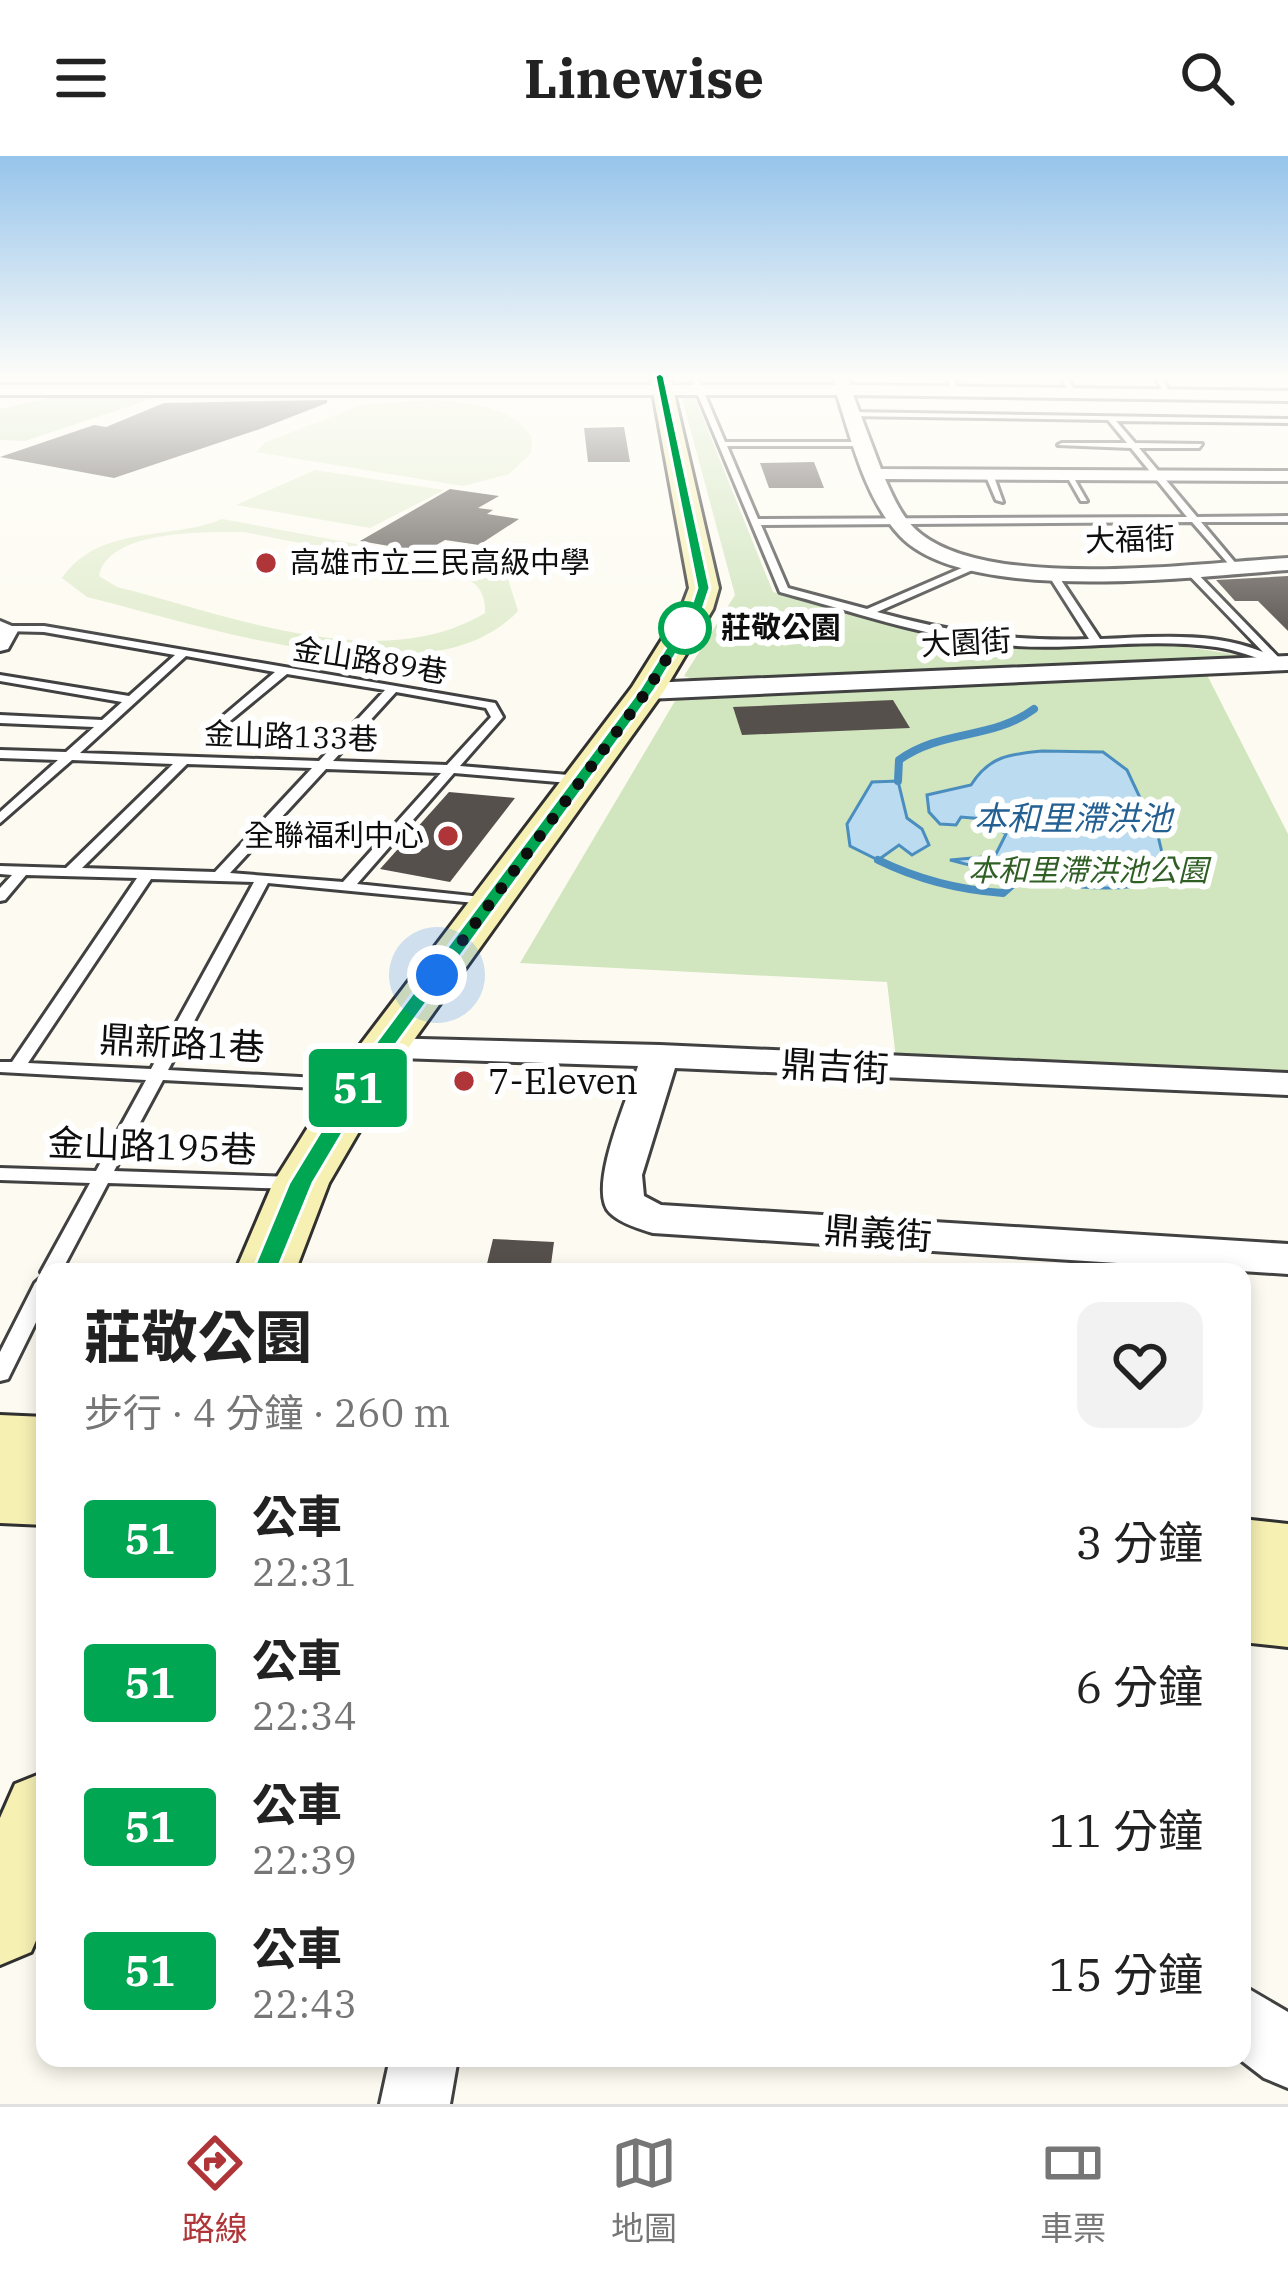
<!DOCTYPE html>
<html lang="zh-TW">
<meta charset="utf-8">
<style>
:root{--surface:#fff;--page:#f2f2f2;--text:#222;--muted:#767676;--line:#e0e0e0;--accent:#af3538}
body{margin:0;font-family:"IBM Plex Serif","Noto Sans TC",serif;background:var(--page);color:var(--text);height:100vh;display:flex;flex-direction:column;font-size:45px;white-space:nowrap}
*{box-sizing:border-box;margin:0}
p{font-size:39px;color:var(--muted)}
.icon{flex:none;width:66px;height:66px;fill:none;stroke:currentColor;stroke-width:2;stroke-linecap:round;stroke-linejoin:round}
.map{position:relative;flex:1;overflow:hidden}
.panel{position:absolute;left:36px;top:1107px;width:1215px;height:804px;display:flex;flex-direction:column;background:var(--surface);border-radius:24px;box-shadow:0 6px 18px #0003}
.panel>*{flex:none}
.badge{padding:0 24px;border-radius:9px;font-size:42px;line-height:78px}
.you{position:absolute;width:60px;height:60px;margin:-30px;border:9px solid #fff;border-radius:50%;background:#1a73e8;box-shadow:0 0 0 18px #1a73e833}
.map>.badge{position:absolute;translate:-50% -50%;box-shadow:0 0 0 6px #fff}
.round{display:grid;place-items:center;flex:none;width:126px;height:126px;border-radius:24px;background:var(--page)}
.overview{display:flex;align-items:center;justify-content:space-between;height:204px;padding:0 48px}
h1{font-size:57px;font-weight:800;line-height:90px}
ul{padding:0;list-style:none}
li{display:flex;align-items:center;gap:36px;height:144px;padding:0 48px}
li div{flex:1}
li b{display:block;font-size:45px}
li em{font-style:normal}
li .badge{min-width:132px;font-weight:700;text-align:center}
header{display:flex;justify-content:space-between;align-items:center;height:156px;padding:0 48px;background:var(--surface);font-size:54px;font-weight:800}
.tabs{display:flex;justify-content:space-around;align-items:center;height:168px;border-top:3px solid var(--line);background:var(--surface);font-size:33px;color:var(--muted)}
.tabs a{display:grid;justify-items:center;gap:6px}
.tabs .selected{color:var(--accent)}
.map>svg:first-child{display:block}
</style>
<header><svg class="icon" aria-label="menu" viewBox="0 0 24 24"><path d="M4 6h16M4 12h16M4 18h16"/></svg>Linewise<svg class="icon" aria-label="search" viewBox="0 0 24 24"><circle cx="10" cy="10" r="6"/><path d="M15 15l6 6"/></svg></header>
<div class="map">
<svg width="1288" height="1948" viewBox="0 0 1288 1948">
<rect width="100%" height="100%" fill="#fdfbf1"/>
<g fill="#d1e5be">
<path d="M 676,220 L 686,220 L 773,436 L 987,489 L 1179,490 L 1246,500 L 699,525 L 684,520 L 735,439 Z"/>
<path d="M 49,242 L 154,242 L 25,285 L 0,284 L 0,253 Z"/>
<path d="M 1206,517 L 1288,678 L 1288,916 L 896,902 L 887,826 L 520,807 L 678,540 Z"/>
</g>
<g fill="#e2edcf" fill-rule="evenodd">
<path d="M 430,244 C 466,246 510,249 532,281 L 531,297 L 509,318 L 463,330 L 256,296 L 266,286 L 362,249 Z"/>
<path d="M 315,314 L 444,334 L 370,372 L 236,349 Z"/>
<path d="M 222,363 L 480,411 L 507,420 L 518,455 C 430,550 195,467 87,441 L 62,422 C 100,368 169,385 222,363 ZM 244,376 L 454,417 C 474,424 486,433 485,457 C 379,521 227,458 117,431 L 99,420 C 108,373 207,376 244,376 Z"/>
</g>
<g fill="#bbdbf0" stroke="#4a8dbf" stroke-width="3">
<path d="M 1042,595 L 1103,596 L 1127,614 L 1158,680 L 1164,705 L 1158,726 C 1090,743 1017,721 950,704 L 995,700 L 1006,678 L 984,663 L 961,661 L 956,669 L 940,668 L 929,656 L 927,639 L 971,629 C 989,600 1010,598 1042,595 Z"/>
<path d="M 898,625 L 907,662 L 922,673 L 929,689 L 912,699 L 899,689 L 878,704 L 850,690 L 847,668 L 872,626 Z"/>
</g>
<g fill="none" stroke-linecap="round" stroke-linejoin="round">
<g stroke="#4a8dbf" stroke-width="8">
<path d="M 898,625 L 899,604 C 942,573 992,584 1034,553"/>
<path d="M 878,704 C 919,724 958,734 1003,737 L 1020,722"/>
</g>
</g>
<g fill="#56504c">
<path d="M 327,244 L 327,247 L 260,273 L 114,322 L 0,301 L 94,269 L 106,271 L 164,247 Z"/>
<path d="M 624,271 L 630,306 L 588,306 L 584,272 Z"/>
<path d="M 814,306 L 824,332 L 769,332 L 760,307 Z"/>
<path d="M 450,333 L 499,340 L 478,352 L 493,354 L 487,358 L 519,363 L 479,389 L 445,384 L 424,396 L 360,385 Z"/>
<path d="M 1288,420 L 1288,475 L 1258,445 L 1235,445 L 1216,424 Z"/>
<path d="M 893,544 L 910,572 L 742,579 L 733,551 Z"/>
<path d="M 449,636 L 515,642 L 450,726 L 380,713 Z"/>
<path d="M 493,1083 L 554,1086 L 550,1116 L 485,1116 Z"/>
</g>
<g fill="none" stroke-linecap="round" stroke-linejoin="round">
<defs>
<g id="lane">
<path d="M 690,220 L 697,220 L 725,286 L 864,286 L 868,288 L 864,290 L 727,290 L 758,363 L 1187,361 L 1131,292 L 1058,289 L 1062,287 L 1127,287 L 1108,264 L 849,260 L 852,256 L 1288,263 L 1288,267 L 1116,265 L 1135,287 L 1202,288 L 1199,292 L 1139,292 L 1197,361 L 1288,360 L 1288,366 L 1201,366 L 1238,410 L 1233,413 L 1192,366 L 761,369 L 788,432 L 867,453 L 971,408 L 977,408 L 977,412 L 877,456 C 950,476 1013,486 1089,483 L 1047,417 L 1052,414 L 1055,415 L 1100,483 C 1153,481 1213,475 1263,496 L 1182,412 L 1190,410 L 1283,506 L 1277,509 C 1256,502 1238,494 1216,491 C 1142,480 1068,497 995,488 C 922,480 851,455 780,436 Z"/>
<path d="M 948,220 L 954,220 L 957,236 L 950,234 Z"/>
<path d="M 1060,220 L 1067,220 L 1076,238 L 1070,238 Z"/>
<path d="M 1155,220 L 1162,220 L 1171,240 L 1165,240 Z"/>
<path d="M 989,315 L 993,318 L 1003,346 L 996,344 L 985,318 Z"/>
<path d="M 1065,317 L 1071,317 L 1087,345 L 1081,345 Z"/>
<path d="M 7,470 L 44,470 L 495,547 L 503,561 L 460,610 L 581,620 L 587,624 L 581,628 L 454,617 L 357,728 L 491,742 L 498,746 L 496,749 L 268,727 L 168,914 L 355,924 L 364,929 L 355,934 L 163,924 L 114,1015 L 295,1021 L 304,1027 L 295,1033 L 108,1027 L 61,1116 L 45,1116 L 45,1148 L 8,1223 L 0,1225 L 0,1196 L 35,1127 L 43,1120 L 41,1116 L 90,1027 L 0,1024 L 0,1012 L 96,1015 L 146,924 L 0,916 L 0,906 L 12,906 L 137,722 L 26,719 L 5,744 L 0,745 L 0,732 L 12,719 L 0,718 L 0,710 L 66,712 L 173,608 L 72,604 L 0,667 L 0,656 L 58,604 L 0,602 L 0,594 L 66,596 L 94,571 L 0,567 L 0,559 L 102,564 L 122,546 L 0,525 L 0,519 L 129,540 L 175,499 L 44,476 L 3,475 L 3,471 ZM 186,500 L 275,516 L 209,572 L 209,578 L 213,579 L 287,518 L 385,534 L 319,605 L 80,597 ZM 396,536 L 486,552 L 491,561 L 447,609 L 333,605 ZM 187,608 L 312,612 L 215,716 L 82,712 ZM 326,613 L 441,617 L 343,726 L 230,717 ZM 151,723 L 254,726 L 151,913 L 28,907 Z"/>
</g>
<g id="street">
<path d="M 834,220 L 849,220 L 850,229 L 1288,235 L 1288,245 L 853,239 L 881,313 L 1288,315 L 1288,325 L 885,323 C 894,343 903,364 921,378 C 994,435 1197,407 1288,402 L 1288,414 C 1197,420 966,450 900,380 C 866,344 852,286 837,239 L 0,239 L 0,229 L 835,229 Z"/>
<path d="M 0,465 L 19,473 L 8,493 L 0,495 Z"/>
<path d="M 1288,500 L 1288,514 L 647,543 L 634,535 L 647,527 Z"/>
<path d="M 382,882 L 660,889 L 1288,917 L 1288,939 L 675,912 L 642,1019 L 644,1040 L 661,1049 L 1288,1088 L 1288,1118 L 653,1077 C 639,1073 620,1067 610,1057 C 586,1034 629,939 638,910 L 369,901 L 364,893 L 369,885 Z"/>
<path d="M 1242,1829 L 1288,1856 L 1288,1932 L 1264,1922 L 1238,1902 L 1242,1902 Z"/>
<path d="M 390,1902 L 458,1902 L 450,1948 L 380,1948 Z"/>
</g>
<g id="secondary">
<path d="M 650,220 L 670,220 L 719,432 L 713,453 L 664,535 L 406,895 L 329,1027 L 295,1116 L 235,1116 L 273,1027 L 357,893 L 632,531 L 681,453 L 689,432 Z"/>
<path d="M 0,1259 L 45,1261 L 45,1369 L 0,1367 Z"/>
<path d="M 1242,1363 L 1288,1368 L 1288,1491 L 1242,1486 Z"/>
<path d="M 45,1616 L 45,1764 L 31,1796 L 0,1809 L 0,1662 L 15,1628 Z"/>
</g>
</defs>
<use href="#lane" stroke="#414141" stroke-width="6"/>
<use href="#street" stroke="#414141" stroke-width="6"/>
<use href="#secondary" stroke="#303030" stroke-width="6"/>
<use href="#lane" fill="#fff" fill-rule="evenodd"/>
<use href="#street" fill="#fff" fill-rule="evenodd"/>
<use href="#secondary" fill="#f6f0b3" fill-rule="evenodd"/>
</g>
<linearGradient id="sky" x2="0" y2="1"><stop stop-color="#96c4eb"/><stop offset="0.45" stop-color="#fefdf9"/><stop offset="1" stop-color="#fefdf9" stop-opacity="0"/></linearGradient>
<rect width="1288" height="493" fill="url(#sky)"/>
<path fill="#00a651" stroke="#fff" stroke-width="3" d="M 660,217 L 664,220 L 710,432 L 703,453 L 654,535 L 392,894 L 313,1027 L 274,1122 L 256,1122 L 252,1116 L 289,1027 L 371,893 L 640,533 L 690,453 L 697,432 L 655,220 Z"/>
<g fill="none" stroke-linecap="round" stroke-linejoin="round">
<path stroke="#0e0e0e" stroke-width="12" stroke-dasharray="0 21.6" d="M 437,819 L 647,535 L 697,453 L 685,472"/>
</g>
<g fill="#af3538" stroke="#fff" stroke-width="4.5">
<circle cx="266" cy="407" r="12"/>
<circle cx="448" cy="680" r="12"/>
<circle cx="464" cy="925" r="12"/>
</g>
<circle fill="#fff" stroke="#00a651" stroke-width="6" cx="685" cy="472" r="24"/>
<g text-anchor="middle" stroke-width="12" stroke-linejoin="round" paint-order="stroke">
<g font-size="30" fill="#0e0e0e" stroke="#fff">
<text transform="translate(1130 384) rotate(-2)" y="10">大福街</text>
<text transform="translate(966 487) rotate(-3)" y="10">大園街</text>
<text transform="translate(370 505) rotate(9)" y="10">金山路89巷</text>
<text transform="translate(291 581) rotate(2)" y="10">金山路133巷</text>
</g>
<g font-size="30" fill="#0e0e0e" stroke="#fff" text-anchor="start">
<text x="290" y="417">高雄市立三民高級中學</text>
<text x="424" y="690" text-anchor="end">全聯福利中心</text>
</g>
<g font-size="30" font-weight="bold" fill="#0e0e0e" stroke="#fff" text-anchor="start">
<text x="721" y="482">莊敬公園</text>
</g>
<g font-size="30" font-style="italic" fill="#305f25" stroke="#fff">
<text x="1088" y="725">本和里滯洪池公園</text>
</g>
<g font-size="33" font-style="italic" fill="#256093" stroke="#fff">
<text x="1073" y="674">本和里滯洪池</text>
</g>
<g font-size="36" fill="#0e0e0e" stroke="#fff">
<text transform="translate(182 887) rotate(3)" y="13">鼎新路1巷</text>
<text transform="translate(835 910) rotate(3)" y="13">鼎吉街</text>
<text transform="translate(152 990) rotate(2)" y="13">金山路195巷</text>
<text transform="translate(878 1077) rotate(4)" y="13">鼎義街</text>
</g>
<g font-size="36" fill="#0e0e0e" stroke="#fff" text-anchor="start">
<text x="488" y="938">7-Eleven</text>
</g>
</g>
</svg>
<div class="you" style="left:437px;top:819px"></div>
<b class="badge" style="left:358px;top:932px;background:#00a651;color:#fff">51</b>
<section class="panel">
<div class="overview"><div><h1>莊敬公園</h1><p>步行 · 4 分鐘 · 260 m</p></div><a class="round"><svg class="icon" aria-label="heart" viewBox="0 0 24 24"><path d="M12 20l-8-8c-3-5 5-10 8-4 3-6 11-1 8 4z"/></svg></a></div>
<ul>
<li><span class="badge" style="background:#00a651;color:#fff">51</span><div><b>公車</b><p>22:31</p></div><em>3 分鐘</em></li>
<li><span class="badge" style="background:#00a651;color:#fff">51</span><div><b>公車</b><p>22:34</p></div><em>6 分鐘</em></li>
<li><span class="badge" style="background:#00a651;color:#fff">51</span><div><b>公車</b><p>22:39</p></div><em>11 分鐘</em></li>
<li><span class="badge" style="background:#00a651;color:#fff">51</span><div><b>公車</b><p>22:43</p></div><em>15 分鐘</em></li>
</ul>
</section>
</div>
<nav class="tabs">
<a class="selected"><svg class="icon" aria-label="directions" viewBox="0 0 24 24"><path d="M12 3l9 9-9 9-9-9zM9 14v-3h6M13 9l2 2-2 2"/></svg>路線</a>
<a><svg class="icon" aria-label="map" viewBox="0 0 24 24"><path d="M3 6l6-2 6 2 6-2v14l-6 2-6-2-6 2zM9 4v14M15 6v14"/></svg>地圖</a>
<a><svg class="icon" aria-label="tickets" viewBox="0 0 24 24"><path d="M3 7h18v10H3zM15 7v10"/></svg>車票</a>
</nav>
